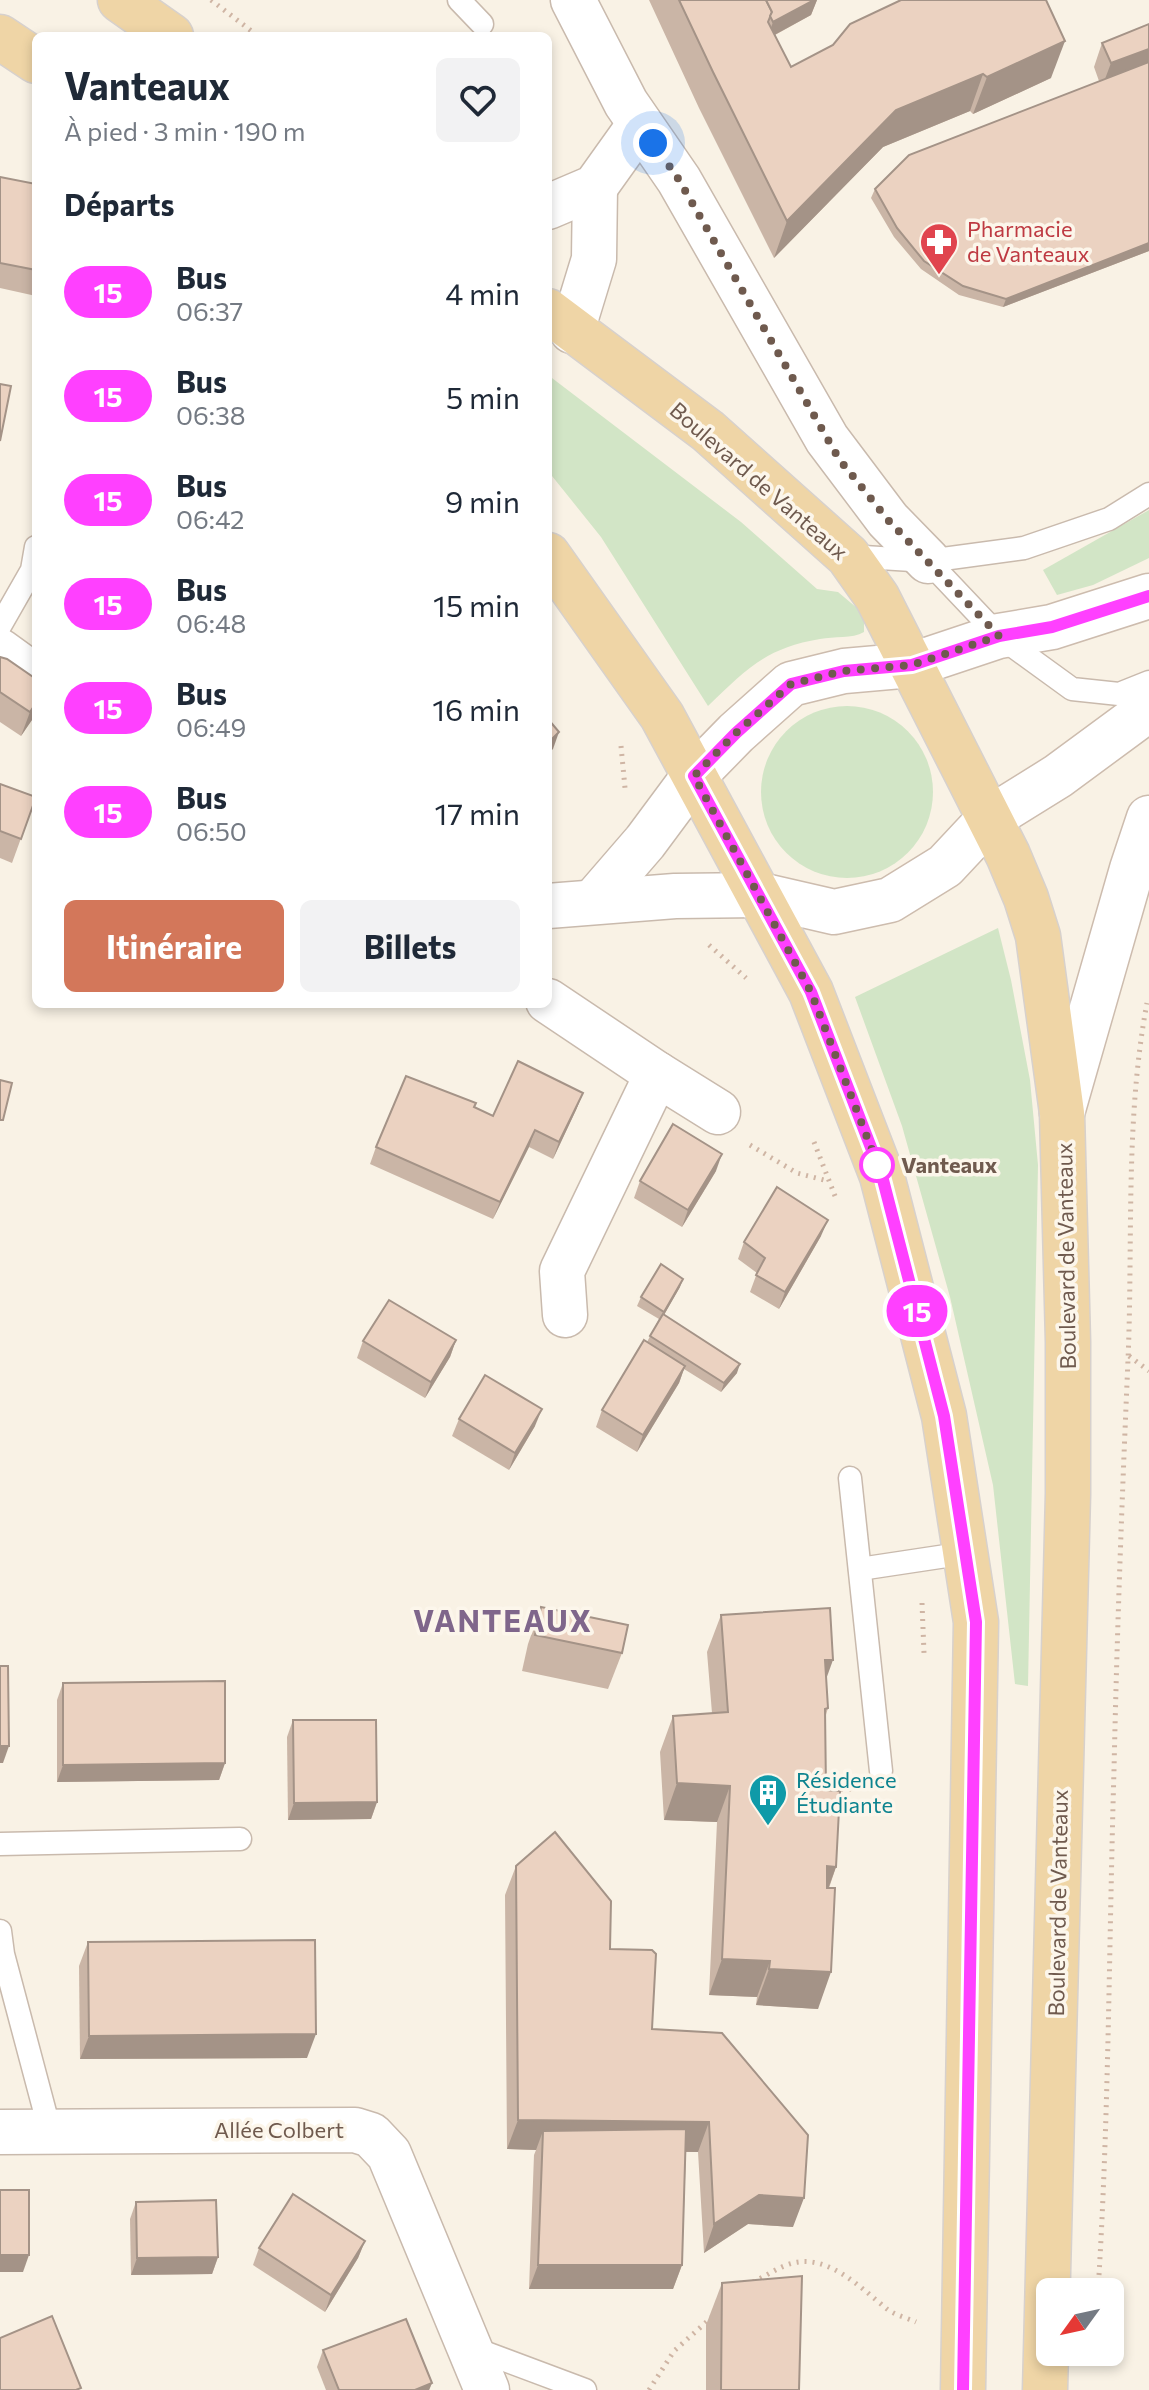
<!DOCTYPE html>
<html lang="fr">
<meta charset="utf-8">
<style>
:root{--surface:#fff;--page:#f2f2f3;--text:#1f2937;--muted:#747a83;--accent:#d3775a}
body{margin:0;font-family:Commissioner,sans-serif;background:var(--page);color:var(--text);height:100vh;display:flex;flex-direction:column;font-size:30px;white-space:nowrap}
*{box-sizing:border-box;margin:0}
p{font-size:26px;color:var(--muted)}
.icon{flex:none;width:44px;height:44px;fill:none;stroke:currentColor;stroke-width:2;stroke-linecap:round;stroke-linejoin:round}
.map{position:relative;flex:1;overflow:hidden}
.details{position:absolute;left:32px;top:32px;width:520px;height:976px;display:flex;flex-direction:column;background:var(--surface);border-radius:12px;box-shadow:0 4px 12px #0003}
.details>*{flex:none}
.badge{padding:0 16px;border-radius:26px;font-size:28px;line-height:52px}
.needle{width:52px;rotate:237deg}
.fabs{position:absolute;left:1036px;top:2278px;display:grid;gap:16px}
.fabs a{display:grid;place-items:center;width:88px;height:88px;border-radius:12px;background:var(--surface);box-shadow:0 4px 12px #0003;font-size:40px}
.you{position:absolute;width:40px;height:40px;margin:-20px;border:6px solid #fff;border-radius:50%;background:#1a73e8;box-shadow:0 0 0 12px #1a73e833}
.map>.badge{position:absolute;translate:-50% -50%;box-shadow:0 0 0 4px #fff}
h2{padding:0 32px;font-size:30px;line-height:72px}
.round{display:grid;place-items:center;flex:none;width:84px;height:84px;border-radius:12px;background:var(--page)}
.summary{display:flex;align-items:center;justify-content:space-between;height:136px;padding:0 32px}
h1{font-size:38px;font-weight:700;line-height:60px}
.primary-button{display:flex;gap:16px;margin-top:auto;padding:16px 32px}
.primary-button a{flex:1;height:92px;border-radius:12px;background:var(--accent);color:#fff;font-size:32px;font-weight:700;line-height:92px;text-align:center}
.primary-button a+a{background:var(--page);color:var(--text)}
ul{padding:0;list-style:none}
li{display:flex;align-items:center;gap:24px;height:104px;padding:0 32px}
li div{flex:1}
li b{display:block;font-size:30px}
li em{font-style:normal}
li .badge{min-width:88px;font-weight:700;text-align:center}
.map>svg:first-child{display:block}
</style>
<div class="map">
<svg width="1149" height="2390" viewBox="0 0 1149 2390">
<rect width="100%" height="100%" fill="#f9f2e5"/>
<g fill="#d2e5c6">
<path d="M 548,375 L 741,522 L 817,589 L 838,592 L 857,608 L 864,621 L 864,632 C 852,639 834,636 820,639 C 765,648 746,670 708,706 L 601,537 L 548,471 Z"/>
<path d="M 1149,510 L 1149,558 L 1093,585 L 1057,595 L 1043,570 Z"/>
<circle cx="847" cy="792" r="86"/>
<path d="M 998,928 L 1011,980 L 1030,1080 L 1038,1165 L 1028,1686 L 1015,1684 L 993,1485 L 950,1297 L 902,1126 L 855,997 Z"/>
</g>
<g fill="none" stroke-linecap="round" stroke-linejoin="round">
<defs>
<g id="service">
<path d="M 459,0 L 482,24"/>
<path d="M 848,556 L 928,561 L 1024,548 L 1109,519 L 1149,494"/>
<path d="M 928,561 L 999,636 L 1072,689 L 1119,694 L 1149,682"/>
<path d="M 0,626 L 32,570 L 36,547"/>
<path d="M 850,1478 L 881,1771"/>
<path d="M 860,1569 L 966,1553"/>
<path d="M 0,1844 L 240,1839"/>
<path d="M 0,1931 L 3,1954 L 50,2131"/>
<path d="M 470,2347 L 585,2390"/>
</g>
<g id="minor">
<path d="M 573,0 L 626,103 L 679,180 L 827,439 L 888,520 L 928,561"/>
<path d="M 548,207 L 595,187 L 640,124"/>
<path d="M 572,331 L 594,259 L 595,187"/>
<path d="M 0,651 L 36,677"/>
<path d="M 594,901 L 645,842 L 694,776"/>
<path d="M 548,906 L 675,896 L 760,895"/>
<path d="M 548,1001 L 657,1074 L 562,1271 L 565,1315"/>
<path d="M 657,1074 L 718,1112"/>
<path d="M 0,2132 L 355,2130 L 371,2135 L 389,2154 L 487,2390"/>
</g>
<g id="secondary">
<path d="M 694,776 L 736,733 L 791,684 L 844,671 L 912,665 L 999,636 L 1052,627 L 1149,596"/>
<path d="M 760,895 L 834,912 L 890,900 L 945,866 L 989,819 L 1058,776 L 1149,709"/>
<path d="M 1062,1113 L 1132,869 L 1149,818"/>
</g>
<g id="primary">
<path d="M 120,0 L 171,36"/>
<path d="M 0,37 L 36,61"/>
<path d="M 548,311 L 708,431 L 848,556 L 877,597 L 1008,855 L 1026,898 L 1038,936 L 1062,1113 L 1068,1342 L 1068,1494 L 1045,2390"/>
<path d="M 548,555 L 662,716 L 811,992 L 882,1176 L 944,1416 L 976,1622 L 963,2390"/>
</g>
</defs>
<use href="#service" stroke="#c9baad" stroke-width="25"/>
<use href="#minor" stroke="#c9baad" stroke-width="47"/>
<use href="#secondary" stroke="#cdbcae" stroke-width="47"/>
<use href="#primary" stroke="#d7d1cd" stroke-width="47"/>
<g stroke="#cfb5a4" stroke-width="5" stroke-dasharray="2 6" stroke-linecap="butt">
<path d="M 211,0 L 258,36"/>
<path d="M 621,746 L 625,788"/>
<path d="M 709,945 L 746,978"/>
<path d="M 814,1142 L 835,1196"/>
<path d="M 750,1145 L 797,1173 L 828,1181"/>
<path d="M 1129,1356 L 1149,1371"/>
<path d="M 922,1603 L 924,1653"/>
<path d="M 825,1790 L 851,1789"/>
<path d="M 1099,2275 C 1109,2107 1109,1938 1114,1770 C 1117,1633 1122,1497 1128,1360 C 1133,1242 1125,1119 1147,1003"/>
<path d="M 753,2282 C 766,2276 780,2266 793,2263 C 829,2254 862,2289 887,2309 C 895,2315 907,2318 916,2322"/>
<path d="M 649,2390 L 674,2351 L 712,2317"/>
</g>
<use href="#service" stroke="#fff" stroke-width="22"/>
<use href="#minor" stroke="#fff" stroke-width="44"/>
<use href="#secondary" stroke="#fff" stroke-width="44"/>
<use href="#primary" stroke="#efd5a6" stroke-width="44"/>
</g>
<g fill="#cab5a6">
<path d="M 649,0 L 817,0 L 811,15 L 775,35 L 791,67 L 1051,78 L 973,114 L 970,111 L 883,147 L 774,258 L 699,108 Z"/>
<path d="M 1149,24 L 1149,251 L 1003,307 L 959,295 L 921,269 L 894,237 L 871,198 L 875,189 L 1099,81 L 1094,67 L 1102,43 Z"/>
<path d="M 0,177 L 36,184 L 36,296 L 0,288 Z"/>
<path d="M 0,657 L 36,679 L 36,714 L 21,736 L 0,722 Z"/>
<path d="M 0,784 L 36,797 L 12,863 L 0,858 Z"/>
<path d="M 583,1093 L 576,1110 L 553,1159 L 529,1147 L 493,1219 L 370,1164 L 376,1147 L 474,1107 L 493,1116 Z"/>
<path d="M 716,1171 L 682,1227 L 634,1198 L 640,1181 Z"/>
<path d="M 821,1236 L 779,1309 L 750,1292 L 757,1273 L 738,1259 L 744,1242 Z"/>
<path d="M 680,1287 L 664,1315 L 737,1373 L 721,1392 L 684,1369 L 679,1383 L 637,1452 L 596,1427 L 602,1410 L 647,1342 L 659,1319 L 637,1306 L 641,1297 Z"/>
<path d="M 456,1340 L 450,1357 L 425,1398 L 357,1358 L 363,1341 Z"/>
<path d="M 459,1419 L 535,1426 L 509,1470 L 452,1436 Z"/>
<path d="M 541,1607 L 622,1653 L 608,1689 L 522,1671 L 528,1644 Z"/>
<path d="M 721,1615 L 826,1679 L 828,1708 L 825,1718 L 826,1790 L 836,1867 L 829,1888 L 818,2009 L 756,2005 L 757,1997 L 709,1995 L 717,1822 L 664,1820 L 660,1752 L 673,1716 L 712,1713 L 707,1652 Z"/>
<path d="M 63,1683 L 225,1763 L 219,1780 L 57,1782 L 57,1700 Z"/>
<path d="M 293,1720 L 377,1802 L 371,1819 L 288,1820 L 287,1737 Z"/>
<path d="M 516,1866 L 652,2029 L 793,2227 L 748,2224 L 704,2253 L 698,2152 L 686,2152 L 682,2265 L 673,2289 L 529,2289 L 534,2155 L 536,2150 L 507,2149 L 505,1895 Z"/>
<path d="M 88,1942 L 307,2058 L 80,2059 L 79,1966 Z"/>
<path d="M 136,2202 L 218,2257 L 212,2274 L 131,2275 L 130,2219 Z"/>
<path d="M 365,2241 L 358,2258 L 325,2312 L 253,2265 L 259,2248 Z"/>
<path d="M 722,2283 L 799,2390 L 706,2390 L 706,2325 Z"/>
<path d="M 323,2350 L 432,2383 L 429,2390 L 326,2390 L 317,2367 Z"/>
</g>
<g fill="#a49387">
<path d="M 814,0 L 817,0 L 811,15 L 767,39 L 773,22 Z"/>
<path d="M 1065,41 L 1051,78 L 973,114 L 987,77 Z"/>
<path d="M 1149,49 L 1149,69 L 1102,87 L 1111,63 Z"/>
<path d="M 983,74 L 970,111 L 883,147 L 774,258 L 787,221 L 896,110 Z"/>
<path d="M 1149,243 L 1149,251 L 1003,307 L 1006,299 Z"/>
<path d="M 36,703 L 36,714 L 21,736 L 30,712 Z"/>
<path d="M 559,732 L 553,749 L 548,754 L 548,743 Z"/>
<path d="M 583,1093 L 576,1110 L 553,1159 L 559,1142 Z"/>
<path d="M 535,1130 L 529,1147 L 493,1219 L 500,1202 Z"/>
<path d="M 722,1154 L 716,1171 L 682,1227 L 688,1210 Z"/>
<path d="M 828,1220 L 821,1236 L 779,1309 L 785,1292 Z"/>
<path d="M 683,1279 L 680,1287 L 661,1320 L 664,1312 Z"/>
<path d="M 456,1340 L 450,1357 L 425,1398 L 431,1382 Z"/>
<path d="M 740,1364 L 737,1373 L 721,1392 L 724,1383 Z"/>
<path d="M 685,1366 L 679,1383 L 637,1452 L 643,1435 Z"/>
<path d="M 542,1409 L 535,1426 L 509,1470 L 515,1453 Z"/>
<path d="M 825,1660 L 833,1660 L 820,1696 Z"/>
<path d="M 0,1746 L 9,1746 L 3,1763 L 0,1763 Z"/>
<path d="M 225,1763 L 219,1780 L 57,1782 L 63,1765 Z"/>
<path d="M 677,1783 L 730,1786 L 717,1822 L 664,1820 Z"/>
<path d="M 377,1802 L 371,1819 L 288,1820 L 294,1803 Z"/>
<path d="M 827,1866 L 836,1867 L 823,1903 Z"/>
<path d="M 722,1959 L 770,1961 L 757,1997 L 709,1995 Z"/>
<path d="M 769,1969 L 831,1972 L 818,2009 L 756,2005 Z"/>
<path d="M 316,2034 L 307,2058 L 80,2059 L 89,2036 Z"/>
<path d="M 518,2120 L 709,2122 L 698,2152 L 542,2150 L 543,2131 L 536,2150 L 507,2149 Z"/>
<path d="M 759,2195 L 804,2198 L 793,2227 L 748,2224 L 704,2253 L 714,2224 Z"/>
<path d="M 365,2241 L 358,2258 L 325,2312 L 331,2295 Z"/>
<path d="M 0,2255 L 29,2255 L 23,2272 L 0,2272 Z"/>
<path d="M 218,2257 L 212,2274 L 131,2275 L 137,2258 Z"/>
<path d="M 538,2265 L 682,2265 L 673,2289 L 529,2289 Z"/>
<path d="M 432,2383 L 429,2390 L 415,2390 Z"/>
</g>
<g fill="#ebd2c1" stroke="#a49387" stroke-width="2">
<path d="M 679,0 L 766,0 L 772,12 L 768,22 L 791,67 L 833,45 L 850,24 L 901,0 L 1046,0 L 1065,41 L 987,77 L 983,74 L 896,110 L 787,221 L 713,72 Z"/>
<path d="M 766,0 L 814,0 L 773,22 L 770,16 L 772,12 Z"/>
<path d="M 1149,24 L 1149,49 L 1111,63 L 1102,43 Z"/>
<path d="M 1149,62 L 1149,243 L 1006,299 L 963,286 L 924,261 L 897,228 L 875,189 L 909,155 Z"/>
<path d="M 0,177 L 36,184 L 36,270 L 0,263 Z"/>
<path d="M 0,384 L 11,386 L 0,441 Z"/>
<path d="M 0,657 L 7,659 L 36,679 L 36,703 L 30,712 L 0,692 Z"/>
<path d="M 548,719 L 559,732 L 548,743 Z"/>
<path d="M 0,784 L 36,797 L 21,839 L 0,831 Z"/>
<path d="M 518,1061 L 583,1093 L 559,1142 L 535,1130 L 500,1202 L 376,1147 L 406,1076 L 476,1103 L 474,1107 L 493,1116 Z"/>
<path d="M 0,1080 L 12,1083 L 3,1120 L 0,1120 Z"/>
<path d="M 673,1124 L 722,1154 L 688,1210 L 640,1181 Z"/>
<path d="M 777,1187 L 828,1220 L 785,1292 L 756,1275 L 765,1258 L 744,1242 Z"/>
<path d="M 661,1264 L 683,1279 L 664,1312 L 641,1297 Z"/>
<path d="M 389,1300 L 456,1340 L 431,1382 L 363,1341 Z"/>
<path d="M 663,1314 L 740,1364 L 724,1383 L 650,1336 Z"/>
<path d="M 644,1340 L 685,1366 L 643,1435 L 602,1410 Z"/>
<path d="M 485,1375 L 542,1409 L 515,1453 L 459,1419 Z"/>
<path d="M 541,1607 L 628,1625 L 622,1653 L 535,1635 Z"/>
<path d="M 830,1608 L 833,1660 L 825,1660 L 828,1708 L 825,1709 L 826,1790 L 840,1791 L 836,1867 L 827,1866 L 827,1888 L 835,1888 L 831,1972 L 769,1969 L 770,1961 L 722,1959 L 730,1786 L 677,1783 L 673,1716 L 728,1712 L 721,1615 Z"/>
<path d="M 0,1666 L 8,1666 L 9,1746 L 0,1746 Z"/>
<path d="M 225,1681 L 225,1763 L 63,1765 L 63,1683 Z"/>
<path d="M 293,1720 L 376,1720 L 377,1802 L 294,1803 Z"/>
<path d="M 555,1832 L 611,1901 L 610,1949 L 652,1950 L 656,1954 L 652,2029 L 722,2033 L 808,2135 L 804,2198 L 759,2195 L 714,2224 L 709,2122 L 518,2120 L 516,1866 Z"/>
<path d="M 315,1940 L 316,2034 L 89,2036 L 88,1942 Z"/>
<path d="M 686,2129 L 682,2265 L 538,2265 L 543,2131 Z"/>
<rect x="0" y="2190" width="29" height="65"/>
<path d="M 293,2194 L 365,2241 L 331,2295 L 259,2248 Z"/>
<path d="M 216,2200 L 218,2257 L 137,2258 L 136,2202 Z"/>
<path d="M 802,2276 L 799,2390 L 721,2390 L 722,2283 Z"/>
<path d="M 52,2316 L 81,2388 L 76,2390 L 0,2390 L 0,2338 Z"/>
<path d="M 406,2319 L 432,2383 L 415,2390 L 339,2390 L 323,2350 Z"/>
</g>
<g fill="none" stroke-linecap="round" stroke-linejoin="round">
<defs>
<path id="line" d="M 963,2390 L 976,1622 L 944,1416 L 882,1176 L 811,992 L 694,776 L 736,733 L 791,684 L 844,671 L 912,665 L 999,636 L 1052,627 L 1149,596"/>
</defs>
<use href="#line" stroke="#fff" stroke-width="18"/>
<use href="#line" stroke="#ff40ff" stroke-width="12"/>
<path stroke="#6f5a4e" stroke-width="8" stroke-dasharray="0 14.4" d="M 653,143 L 679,180 L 839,459 L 888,520 L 999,636 L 912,665 L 844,671 L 791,684 L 736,733 L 694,776 L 811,992 L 882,1176 L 877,1165"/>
</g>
<defs>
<symbol id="pharmacy-pin" viewBox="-11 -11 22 30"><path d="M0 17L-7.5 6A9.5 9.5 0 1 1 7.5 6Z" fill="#e0444e" stroke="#fcf6eb"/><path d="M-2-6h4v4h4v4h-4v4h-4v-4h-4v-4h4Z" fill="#fff"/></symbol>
<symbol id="building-pin" viewBox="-11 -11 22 30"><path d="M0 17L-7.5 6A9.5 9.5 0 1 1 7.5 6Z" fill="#0f9aa8" stroke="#fcf6eb"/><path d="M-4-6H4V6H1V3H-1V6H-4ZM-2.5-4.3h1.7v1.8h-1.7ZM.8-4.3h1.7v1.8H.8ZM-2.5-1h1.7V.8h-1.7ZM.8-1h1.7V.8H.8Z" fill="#fff"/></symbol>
</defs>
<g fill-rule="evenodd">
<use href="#pharmacy-pin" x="917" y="220" width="44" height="60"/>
<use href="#building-pin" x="746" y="1771" width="44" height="60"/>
</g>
<circle fill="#fff" stroke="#ff40ff" stroke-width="4" cx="877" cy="1165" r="16"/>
<g text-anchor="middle" stroke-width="7" stroke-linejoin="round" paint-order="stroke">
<g font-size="22" fill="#be3a42" stroke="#fcf6eb" text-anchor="start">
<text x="967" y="237">Pharmacie<tspan x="967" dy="25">de Vanteaux</tspan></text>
</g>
<g font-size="22" fill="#6f5a4e" stroke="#fcf6eb">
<text transform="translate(759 481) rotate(41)" y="8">Boulevard de Vanteaux</text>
<text transform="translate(1066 1256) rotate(-91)" y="8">Boulevard de Vanteaux</text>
<text transform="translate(1058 1903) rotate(-89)" y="8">Boulevard de Vanteaux</text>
<text x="279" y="2138">Allée Colbert</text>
</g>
<g font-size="22" font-weight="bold" fill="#6f5a4e" stroke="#fcf6eb" text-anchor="start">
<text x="901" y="1173">Vanteaux</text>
</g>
<g font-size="22" fill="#0d838f" stroke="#fcf6eb" text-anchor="start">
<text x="796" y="1788">Résidence<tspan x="796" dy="25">Étudiante</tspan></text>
</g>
<g font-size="30" font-weight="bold" letter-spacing="2" fill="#7f668b" stroke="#fcf6eb">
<text x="503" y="1632">VANTEAUX</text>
</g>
</g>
</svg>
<div class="fabs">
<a><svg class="needle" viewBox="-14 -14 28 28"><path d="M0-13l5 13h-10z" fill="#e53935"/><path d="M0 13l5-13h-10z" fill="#747a83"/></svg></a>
</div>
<div class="you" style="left:653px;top:143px"></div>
<b class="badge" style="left:917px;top:1311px;background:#ff40ff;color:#fff">15</b>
<section class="details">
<div class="summary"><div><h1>Vanteaux</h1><p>À pied · 3 min · 190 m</p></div><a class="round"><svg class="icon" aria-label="heart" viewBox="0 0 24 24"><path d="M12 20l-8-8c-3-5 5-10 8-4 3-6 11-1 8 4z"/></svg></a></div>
<h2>Départs</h2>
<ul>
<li><span class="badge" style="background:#ff40ff;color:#fff">15</span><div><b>Bus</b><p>06:37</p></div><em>4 min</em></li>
<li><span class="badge" style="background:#ff40ff;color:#fff">15</span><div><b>Bus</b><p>06:38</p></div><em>5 min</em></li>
<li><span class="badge" style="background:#ff40ff;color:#fff">15</span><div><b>Bus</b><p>06:42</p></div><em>9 min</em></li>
<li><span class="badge" style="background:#ff40ff;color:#fff">15</span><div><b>Bus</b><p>06:48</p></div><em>15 min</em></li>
<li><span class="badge" style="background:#ff40ff;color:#fff">15</span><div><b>Bus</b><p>06:49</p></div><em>16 min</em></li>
<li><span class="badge" style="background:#ff40ff;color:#fff">15</span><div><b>Bus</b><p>06:50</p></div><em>17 min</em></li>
</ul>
<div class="primary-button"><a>Itinéraire</a><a>Billets</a></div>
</section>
</div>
